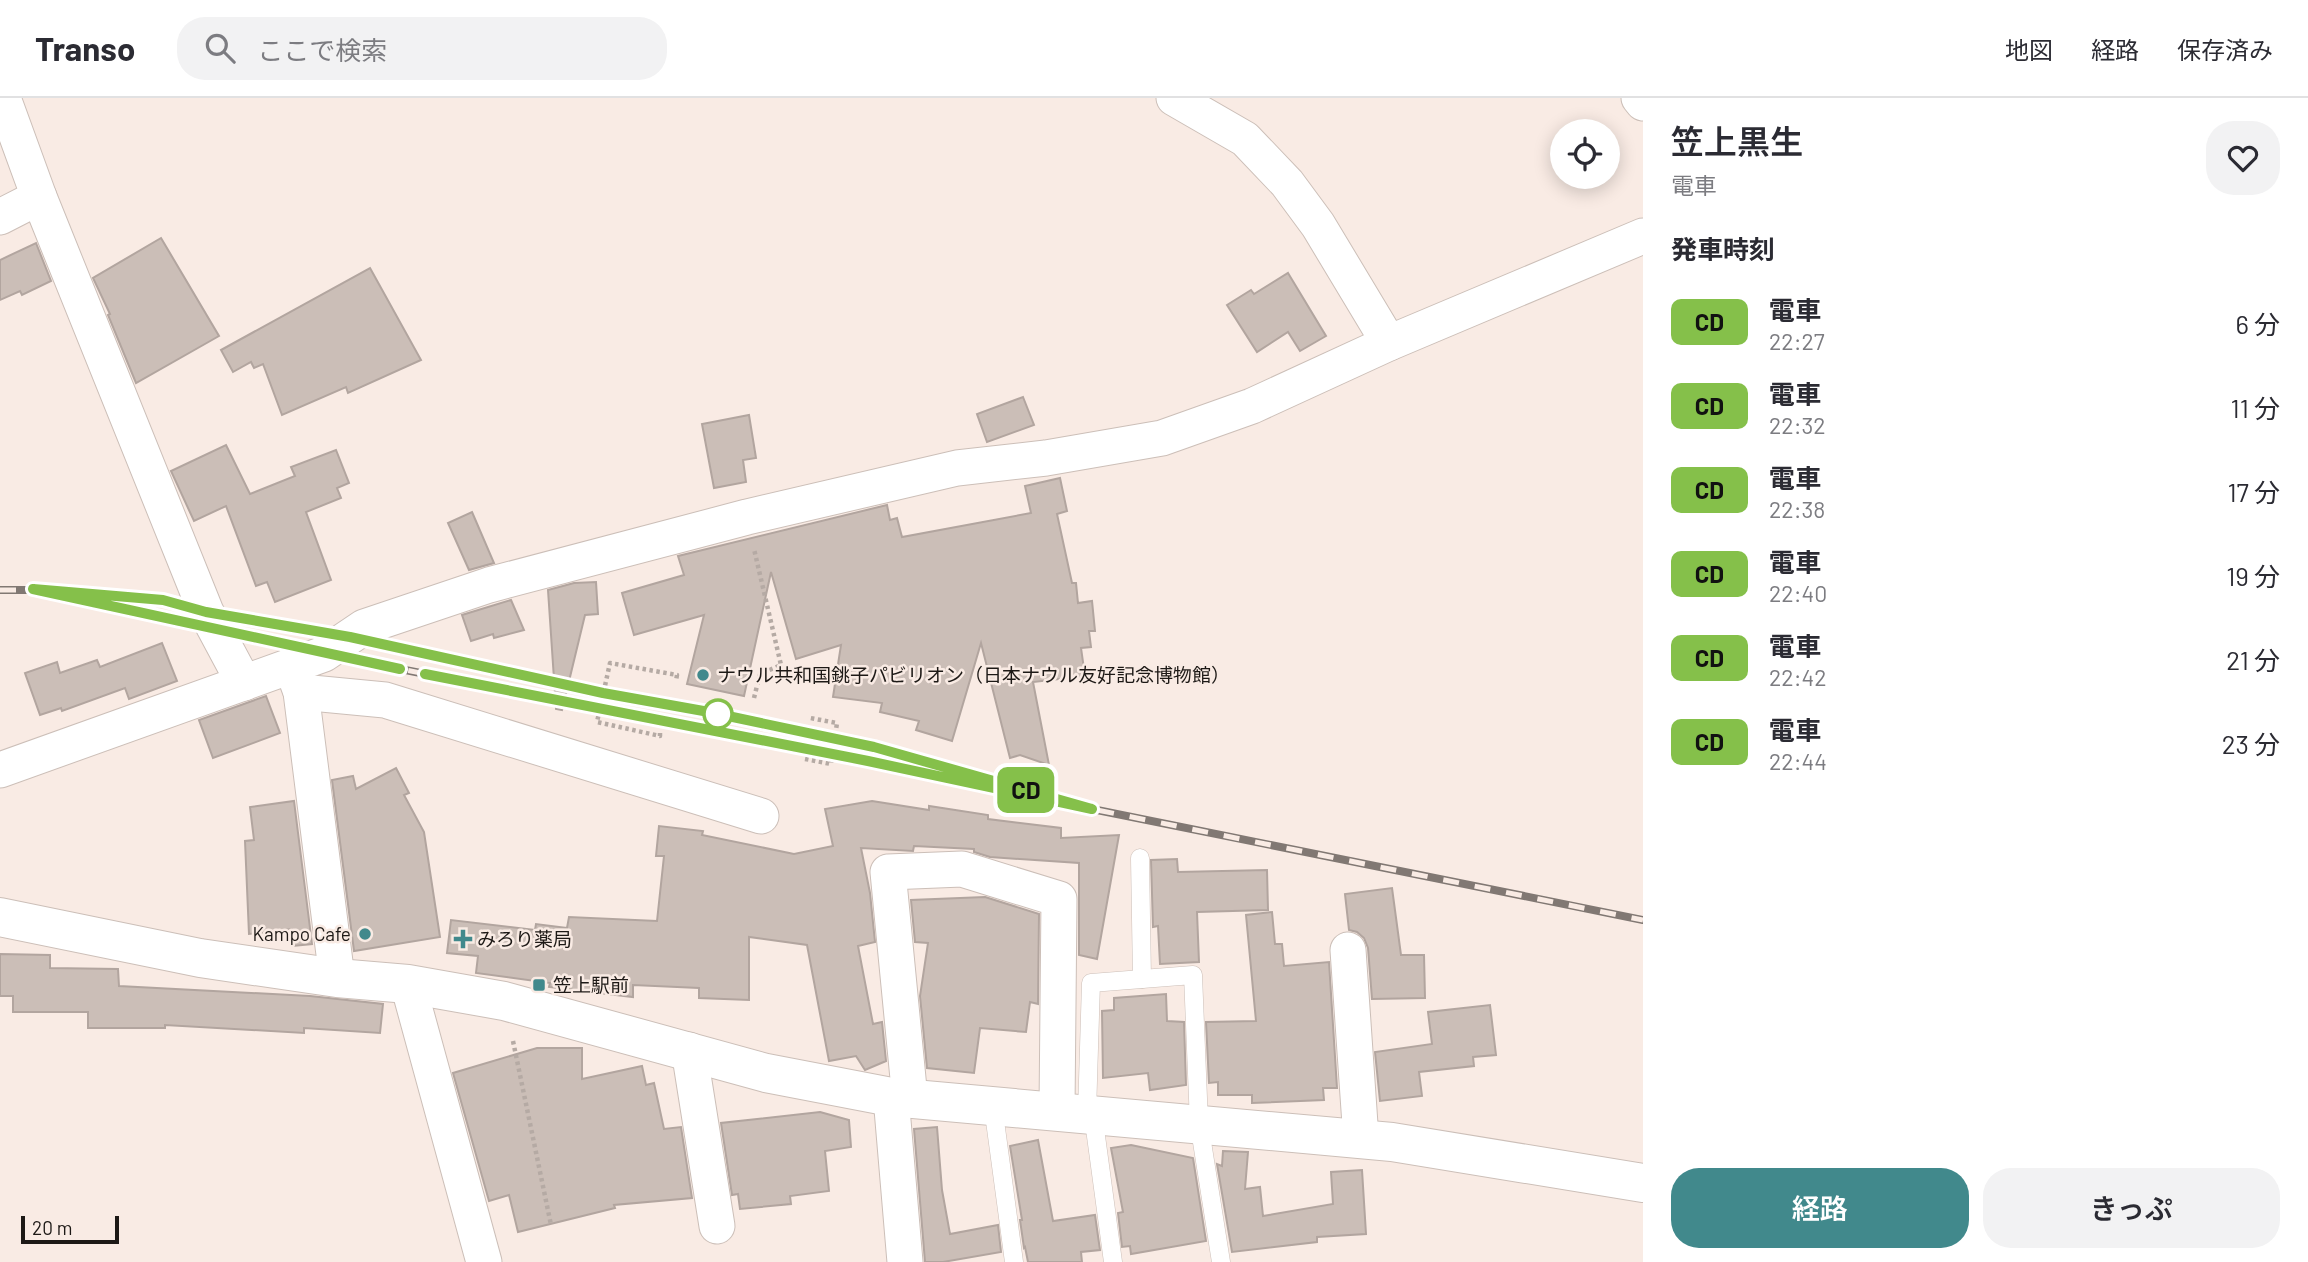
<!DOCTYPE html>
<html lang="ja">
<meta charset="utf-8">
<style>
:root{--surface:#fff;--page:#f2f2f3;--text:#2b2b33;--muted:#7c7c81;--line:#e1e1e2;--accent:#41898c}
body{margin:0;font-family:Barlow,"Noto Sans JP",sans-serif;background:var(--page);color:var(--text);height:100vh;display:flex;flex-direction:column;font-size:26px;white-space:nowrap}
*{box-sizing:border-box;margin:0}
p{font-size:23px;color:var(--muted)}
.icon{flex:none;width:38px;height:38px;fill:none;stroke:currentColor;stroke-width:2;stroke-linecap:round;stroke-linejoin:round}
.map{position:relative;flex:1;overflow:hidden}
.panel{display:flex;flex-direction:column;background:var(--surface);width:665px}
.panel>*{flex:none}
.badge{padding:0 14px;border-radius:10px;font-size:24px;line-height:46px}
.fabs{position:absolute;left:1550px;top:21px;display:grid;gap:14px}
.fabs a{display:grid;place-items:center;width:70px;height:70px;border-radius:50%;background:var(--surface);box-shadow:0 4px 18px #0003;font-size:35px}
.scale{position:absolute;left:21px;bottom:18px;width:98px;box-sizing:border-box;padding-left:7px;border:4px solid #1d1916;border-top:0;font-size:19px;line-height:24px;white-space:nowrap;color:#1d1916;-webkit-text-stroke:5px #f9ebe4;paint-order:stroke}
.map>.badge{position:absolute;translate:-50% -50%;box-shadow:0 0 0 4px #fff}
h2{padding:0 28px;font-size:26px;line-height:63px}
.round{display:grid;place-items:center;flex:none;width:74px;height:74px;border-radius:28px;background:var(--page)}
.summary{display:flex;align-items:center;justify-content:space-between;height:119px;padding:0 28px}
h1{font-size:33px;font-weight:600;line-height:52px}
.action{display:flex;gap:14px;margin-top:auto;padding:14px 28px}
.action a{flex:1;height:80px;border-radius:28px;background:var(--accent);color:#fff;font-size:28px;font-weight:600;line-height:80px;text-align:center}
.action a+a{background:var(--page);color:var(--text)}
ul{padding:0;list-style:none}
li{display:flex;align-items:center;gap:21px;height:84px;padding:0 28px}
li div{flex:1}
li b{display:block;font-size:26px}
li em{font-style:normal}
li .badge{min-width:77px;font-weight:700;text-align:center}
header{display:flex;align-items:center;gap:42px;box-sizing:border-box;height:98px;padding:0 35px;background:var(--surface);border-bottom:2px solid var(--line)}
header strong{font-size:33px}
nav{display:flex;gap:38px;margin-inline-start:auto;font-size:24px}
.search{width:490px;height:63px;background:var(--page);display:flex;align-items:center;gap:18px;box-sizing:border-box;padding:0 24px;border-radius:28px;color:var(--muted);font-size:26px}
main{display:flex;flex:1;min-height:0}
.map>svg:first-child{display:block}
</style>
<header>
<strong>Transo</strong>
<div class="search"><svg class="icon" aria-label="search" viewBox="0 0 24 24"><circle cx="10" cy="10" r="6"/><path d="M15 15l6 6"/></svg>ここで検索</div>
<nav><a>地図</a><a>経路</a><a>保存済み</a></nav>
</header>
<main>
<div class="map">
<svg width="1643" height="1164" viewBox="0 0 1643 1164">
<rect width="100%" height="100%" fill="#f9ebe4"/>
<g fill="#cbbeb7" stroke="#b2a59f" stroke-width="2">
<path d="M 161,140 L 219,238 L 136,285 L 108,217 L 110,216 L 93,180 Z"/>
<path d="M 36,145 L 51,183 L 22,197 L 20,193 L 0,202 L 0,162 Z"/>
<path d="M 370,170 L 421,262 L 348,295 L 346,289 L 282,317 L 263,266 L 254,270 L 251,264 L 233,274 L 221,252 Z"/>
<path d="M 1288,175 L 1326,238 L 1300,253 L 1288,234 L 1257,254 L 1227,207 L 1251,192 L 1254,196 Z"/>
<path d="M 1023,299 L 1034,327 L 987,344 L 977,316 Z"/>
<path d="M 749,317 L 756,360 L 743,362 L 746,384 L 714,390 L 702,326 Z"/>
<path d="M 226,347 L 250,396 L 295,378 L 291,369 L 336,352 L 349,385 L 337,390 L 341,400 L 306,414 L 331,482 L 275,504 L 267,484 L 256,488 L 226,408 L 194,423 L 171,373 Z"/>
<path d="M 1060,380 L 1067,413 L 1057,416 L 1072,485 L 1076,485 L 1078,505 L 1092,503 L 1095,533 L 1089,533 L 1091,549 L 1081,550 L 1085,578 L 1033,584 L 1049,667 L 1020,657 L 1010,660 L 981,545 L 952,643 L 916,632 L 919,623 L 880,614 L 882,605 L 833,599 L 841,547 L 796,561 L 771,474 L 744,598 L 687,586 L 704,517 L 634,537 L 622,495 L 684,477 L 678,458 L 887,407 L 890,422 L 897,420 L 902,439 L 1031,415 L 1025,388 Z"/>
<path d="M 472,414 L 494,465 L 469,472 L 448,425 Z"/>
<path d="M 596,484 L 598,516 L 585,517 L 562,612 L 556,611 L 548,492 L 574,485 Z"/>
<path d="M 511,502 L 524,532 L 494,540 L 493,536 L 471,543 L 462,517 Z"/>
<path d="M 162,545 L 177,583 L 129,601 L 125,590 L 62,613 L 61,610 L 40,617 L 25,575 L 57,564 L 60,575 L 97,562 L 100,569 Z"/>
<path d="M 266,598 L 280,635 L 213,660 L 199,622 Z"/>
<path d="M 396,670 L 409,695 L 404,697 L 424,734 L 440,839 L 354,853 L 332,682 L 353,678 L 356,691 Z"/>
<path d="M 294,703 L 312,846 L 293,848 L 292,831 L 249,836 L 245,743 L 254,742 L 250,709 Z"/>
<path d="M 872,703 L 929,712 L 929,708 L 988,717 L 988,721 L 1061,730 L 1061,740 L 1119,737 L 1097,861 L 1079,857 L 1079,765 L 990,759 L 974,754 L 974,751 L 914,748 L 913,753 L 861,750 L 870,795 L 875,844 L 858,848 L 873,926 L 882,924 L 886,963 L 865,972 L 856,958 L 829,963 L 807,847 L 749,839 L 749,902 L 699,900 L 699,890 L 633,887 L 633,899 L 549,889 L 550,885 L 476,875 L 478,858 L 447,855 L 451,822 L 535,832 L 536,826 L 567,830 L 569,819 L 657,823 L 664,758 L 656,758 L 659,728 L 703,733 L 702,737 L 794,756 L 833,748 L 825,711 Z"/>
<path d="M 1177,761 L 1178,774 L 1267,772 L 1268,812 L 1197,814 L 1199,864 L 1160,866 L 1158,828 L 1153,829 L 1151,762 Z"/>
<path d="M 1392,790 L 1401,857 L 1424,857 L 1425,900 L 1372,901 L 1368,850 L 1364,840 L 1357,834 L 1349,832 L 1345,796 Z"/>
<path d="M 985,799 L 1039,816 L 1038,906 L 1030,904 L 1026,934 L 980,930 L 974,975 L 927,970 L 920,898 L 928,845 L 915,844 L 911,802 Z"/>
<path d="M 1272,814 L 1275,846 L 1282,846 L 1284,868 L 1329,864 L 1337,990 L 1323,990 L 1324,1002 L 1252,1005 L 1252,997 L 1218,997 L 1218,984 L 1209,985 L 1206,924 L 1256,923 L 1246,817 Z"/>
<path d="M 0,856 L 50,857 L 50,870 L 118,871 L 119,888 L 310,898 L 383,906 L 380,935 L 304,930 L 304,935 L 165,927 L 165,930 L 88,930 L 88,914 L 13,914 L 13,898 L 0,898 Z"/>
<path d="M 1166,896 L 1167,923 L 1184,924 L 1186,987 L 1150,992 L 1148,975 L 1103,980 L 1102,913 L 1114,912 L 1114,900 Z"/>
<path d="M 1490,907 L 1496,957 L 1473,959 L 1474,968 L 1419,974 L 1422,998 L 1380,1003 L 1375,954 L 1432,946 L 1428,914 Z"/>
<path d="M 537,950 L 582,950 L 582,981 L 642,968 L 646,987 L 654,985 L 664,1031 L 681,1029 L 692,1100 L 614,1107 L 615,1110 L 518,1134 L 509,1097 L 489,1103 L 453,975 Z"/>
<path d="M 820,1014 L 849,1022 L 851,1049 L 825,1053 L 829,1093 L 790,1098 L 791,1106 L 740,1111 L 738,1096 L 732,1097 L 721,1025 Z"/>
<path d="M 937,1029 L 942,1092 L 950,1136 L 998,1127 L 1001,1154 L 943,1164 L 925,1164 L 914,1031 Z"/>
<path d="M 1038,1042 L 1053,1123 L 1095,1117 L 1100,1152 L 1081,1154 L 1082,1164 L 1028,1164 L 1025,1149 L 1024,1150 L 1020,1122 L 1022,1122 L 1010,1048 Z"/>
<path d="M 1131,1047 L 1193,1060 L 1206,1143 L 1131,1156 L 1130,1148 L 1122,1149 L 1118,1115 L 1123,1114 L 1111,1050 Z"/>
<path d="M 1223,1053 L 1248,1054 L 1245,1091 L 1260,1089 L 1263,1118 L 1333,1106 L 1331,1074 L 1362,1072 L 1366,1136 L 1317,1139 L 1317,1144 L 1232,1154 L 1217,1066 L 1222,1068 Z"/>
</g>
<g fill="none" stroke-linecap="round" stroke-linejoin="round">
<defs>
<g id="service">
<path d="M 1140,760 L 1142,881"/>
<path d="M 993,1008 L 1014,1164"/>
<path d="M 1087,1015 L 1091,885 L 1193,877 L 1199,1025 L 1221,1164"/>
<path d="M 1093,1016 L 1113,1164"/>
</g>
<g id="minor">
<path d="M 3,0 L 39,99 L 206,514 L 244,585"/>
<path d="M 1174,0 L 1245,41 L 1287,85 L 1318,127 L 1389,245"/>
<path d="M 1639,0 L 1643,5"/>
<path d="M 0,119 L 39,99"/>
<path d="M 294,575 L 301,594 L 337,880"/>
<path d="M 301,594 L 385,602 L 761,718"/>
<path d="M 0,672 L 324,556 L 364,529 L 489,487 L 747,419 L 957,370 L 1046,360 L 1162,340 L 1252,308 L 1389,245 L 1643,138"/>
<path d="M 1348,852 L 1361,1041"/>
<path d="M 408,886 L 484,1164"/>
<path d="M 689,952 L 717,1128"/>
<path d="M 891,999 L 905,1164"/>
<path d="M 910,1001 L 888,774 L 962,771 L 1059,801 L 1057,1012"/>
</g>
<path id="tertiary" d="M 0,819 L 200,860 L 337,880 L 408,886 L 504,903 L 766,975 L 891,999 L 1392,1044 L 1643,1085"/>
</defs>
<use href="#service" stroke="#ccbfb8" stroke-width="19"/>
<use href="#minor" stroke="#ccbfb8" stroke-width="37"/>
<use href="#tertiary" stroke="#ccbfb8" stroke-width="40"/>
<g stroke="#b5aaa4" stroke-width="4.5" stroke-dasharray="3.5 3.5" stroke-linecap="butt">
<path d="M 754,600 L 760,576 L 781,567 L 754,451"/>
<path d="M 660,635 L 660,638 L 597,624 L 610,565 L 677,577 L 676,583"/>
<path d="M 805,661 L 831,666 L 837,625 L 810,620"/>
<path d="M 513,943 L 551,1127"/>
</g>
<use href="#service" stroke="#fff" stroke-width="18"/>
<use href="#minor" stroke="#fff" stroke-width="35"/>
<use href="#tertiary" stroke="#fff" stroke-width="38"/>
<defs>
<g id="rail">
<path d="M 33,491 L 324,556 L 868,663 L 1092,711 L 1643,822"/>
<path d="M 0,492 L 42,492"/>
<path d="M 87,496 L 163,502 L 206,514 L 350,539 L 603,595 L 709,614 L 874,649 L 964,674"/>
</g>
</defs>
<use href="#rail" stroke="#817873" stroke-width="8"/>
<use href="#rail" stroke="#f9ebe4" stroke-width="5" stroke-dasharray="16" stroke-linecap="butt"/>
</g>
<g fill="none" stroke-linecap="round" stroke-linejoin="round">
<defs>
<path id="line" d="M 400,571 L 33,491 L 163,502 L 206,514 L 350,539 L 603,595 L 709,614 L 874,649 L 1092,711 L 868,663 L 425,576"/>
</defs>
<use href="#line" stroke="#fff" stroke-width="16"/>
<use href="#line" stroke="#85c04a" stroke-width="10"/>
</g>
<g fill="#41898c" stroke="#f9ebe4" stroke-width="2.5">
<circle cx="703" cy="577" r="7"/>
<circle cx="365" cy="836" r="7"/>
<path d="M459.5 830.5h7v7h7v7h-7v7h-7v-7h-7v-7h7z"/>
<rect x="532" y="880" width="14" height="14" rx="3.5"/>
</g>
<circle fill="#fff" stroke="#85c04a" stroke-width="3.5" cx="718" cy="616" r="14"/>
<g text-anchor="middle" stroke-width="5" stroke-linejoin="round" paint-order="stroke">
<g font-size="19" fill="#1d1916" stroke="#f9ebe4" text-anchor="start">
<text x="717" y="584">ナウル共和国銚子パビリオン（日本ナウル友好記念博物館）</text>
<text x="351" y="843" text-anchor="end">Kampo Cafe</text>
<text x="477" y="848">みろり薬局</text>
<text x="553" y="894">笠上駅前</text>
</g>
</g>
</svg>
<div class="fabs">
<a><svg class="icon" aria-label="locate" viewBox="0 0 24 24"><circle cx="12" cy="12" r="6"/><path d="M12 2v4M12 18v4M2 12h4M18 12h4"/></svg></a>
</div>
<div class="scale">20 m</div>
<b class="badge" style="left:1026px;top:692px;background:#85c04a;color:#111">CD</b>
</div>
<section class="panel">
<div class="summary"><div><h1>笠上黒生</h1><p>電車</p></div><a class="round"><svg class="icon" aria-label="heart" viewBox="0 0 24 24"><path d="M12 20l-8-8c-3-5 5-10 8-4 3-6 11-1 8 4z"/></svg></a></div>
<h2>発車時刻</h2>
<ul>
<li><span class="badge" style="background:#85c04a;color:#111">CD</span><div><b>電車</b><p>22:27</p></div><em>6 分</em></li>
<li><span class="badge" style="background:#85c04a;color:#111">CD</span><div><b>電車</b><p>22:32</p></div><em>11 分</em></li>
<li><span class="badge" style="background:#85c04a;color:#111">CD</span><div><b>電車</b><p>22:38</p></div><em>17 分</em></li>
<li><span class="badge" style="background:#85c04a;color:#111">CD</span><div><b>電車</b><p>22:40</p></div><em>19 分</em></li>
<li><span class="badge" style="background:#85c04a;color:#111">CD</span><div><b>電車</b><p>22:42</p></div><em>21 分</em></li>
<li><span class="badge" style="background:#85c04a;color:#111">CD</span><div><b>電車</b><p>22:44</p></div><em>23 分</em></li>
</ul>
<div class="action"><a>経路</a><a>きっぷ</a></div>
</section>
</main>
